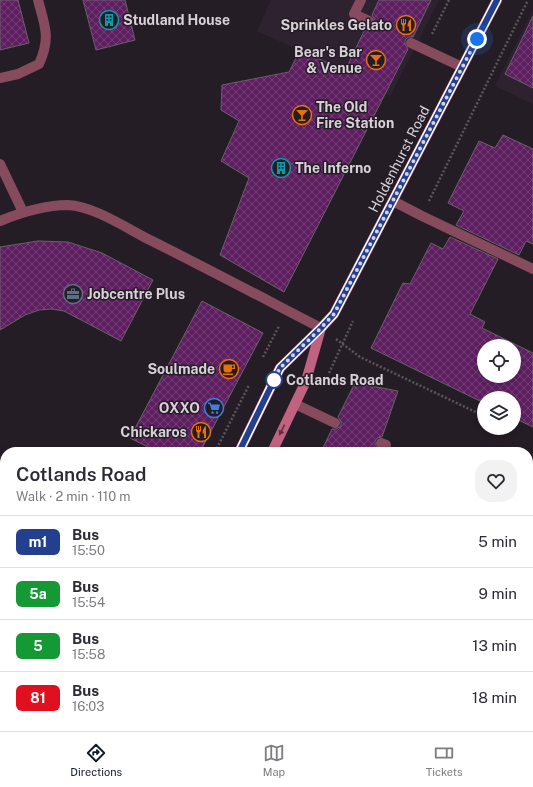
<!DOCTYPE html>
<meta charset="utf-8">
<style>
:root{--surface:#fff;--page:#f2f2f3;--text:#2b2b33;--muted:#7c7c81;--line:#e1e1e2;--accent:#111827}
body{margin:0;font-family:"Public Sans",sans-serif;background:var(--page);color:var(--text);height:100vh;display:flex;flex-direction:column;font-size:15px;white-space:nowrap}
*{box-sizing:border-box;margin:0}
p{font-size:13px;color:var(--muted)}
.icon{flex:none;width:22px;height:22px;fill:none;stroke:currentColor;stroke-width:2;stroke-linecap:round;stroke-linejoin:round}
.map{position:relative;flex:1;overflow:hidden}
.panel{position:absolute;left:0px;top:447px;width:533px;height:284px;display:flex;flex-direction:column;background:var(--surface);border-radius:16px 16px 0 0;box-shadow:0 2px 6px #0003}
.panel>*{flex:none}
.badge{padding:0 8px;border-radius:6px;font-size:14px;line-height:26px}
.buttons{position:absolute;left:477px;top:339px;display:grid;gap:8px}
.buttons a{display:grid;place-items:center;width:44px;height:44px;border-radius:50%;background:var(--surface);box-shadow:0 2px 6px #0003;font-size:20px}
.you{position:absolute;width:20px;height:20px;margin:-10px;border:3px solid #fff;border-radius:50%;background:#1a73e8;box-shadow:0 0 0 6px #1a73e833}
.map>.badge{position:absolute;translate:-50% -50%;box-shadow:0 0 0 2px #fff}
.round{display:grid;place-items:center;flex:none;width:42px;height:42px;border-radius:16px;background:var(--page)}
.overview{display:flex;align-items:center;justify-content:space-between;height:68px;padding:0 16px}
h1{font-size:19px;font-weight:600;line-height:30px}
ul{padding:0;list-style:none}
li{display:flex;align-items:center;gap:12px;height:52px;padding:0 16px;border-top:1px solid var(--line)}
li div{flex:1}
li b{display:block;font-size:15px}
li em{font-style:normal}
li .badge{min-width:44px;font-weight:700;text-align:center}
.menu{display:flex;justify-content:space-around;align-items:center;height:56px;border-top:1px solid var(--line);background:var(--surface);font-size:11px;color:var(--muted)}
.menu a{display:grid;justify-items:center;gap:2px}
.menu .on{color:var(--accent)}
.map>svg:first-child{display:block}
</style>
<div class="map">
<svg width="533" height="731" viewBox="0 0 533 731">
<defs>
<pattern id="building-cross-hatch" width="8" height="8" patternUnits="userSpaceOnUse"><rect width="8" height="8" fill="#5e1f61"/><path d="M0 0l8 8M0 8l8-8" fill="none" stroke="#743f77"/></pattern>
</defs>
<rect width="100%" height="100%" fill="#251d25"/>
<g fill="#2e2230">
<path d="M 271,0 L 439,0 L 390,96 L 345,71 L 257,31 Z"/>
<path d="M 533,9 L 533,104 L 495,86 Z"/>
</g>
<g fill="url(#building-cross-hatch)" stroke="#6a606a" fill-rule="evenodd">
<path d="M 0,0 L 18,0 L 29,43 L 0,50 Z"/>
<path d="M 83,0 L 125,0 L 135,40 L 96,50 Z"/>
<path d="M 379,0 L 431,0 L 413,37 L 408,37 L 405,40 L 405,44 L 408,49 L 284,292 L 220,255 L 249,178 L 221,161 L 239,121 L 221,110 L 222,85 L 289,72 L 300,50 L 345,71 L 366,27 L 370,27 L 375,24 L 375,20 L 372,15 Z"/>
<path d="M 533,16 L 533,88 L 505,74 Z"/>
<path d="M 503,135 L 533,149 L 533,244 L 526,241 L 519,255 L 456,225 L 464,211 L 448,203 L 479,141 L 495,148 Z"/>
<path d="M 450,237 L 498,259 L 470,314 L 485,322 L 482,328 L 533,353 L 533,427 L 514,418 L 514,398 L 484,398 L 484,403 L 371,348 L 403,283 L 410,284 L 431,243 L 443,249 ZM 484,346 L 514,346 L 514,376 L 484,376 Z"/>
<path d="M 38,241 L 68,242 L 102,253 L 153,280 L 121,341 L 64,311 L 51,309 L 39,310 L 25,315 L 0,330 L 0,247 Z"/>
<path d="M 202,301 L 263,333 L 200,452 L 158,452 L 130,438 Z"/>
<path d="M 355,383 L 398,391 L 382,437 L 377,438 L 375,441 L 375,444 L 378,448 L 376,452 L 321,452 L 332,429 L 336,429 L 341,426 L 341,422 L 338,417 Z"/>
</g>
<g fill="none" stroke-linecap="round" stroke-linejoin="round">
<g stroke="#5d555d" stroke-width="2.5" stroke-dasharray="2 2" stroke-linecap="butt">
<path d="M 432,34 L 449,0"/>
<path d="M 429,201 L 528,0"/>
<path d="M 336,339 L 360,357 L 484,416"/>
<path d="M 263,357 L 279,326"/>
<path d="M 329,373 L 353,321"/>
<path d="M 215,452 L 249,385"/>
<path d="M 80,731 L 82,726"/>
<path d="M 164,731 L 166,726"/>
</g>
<g stroke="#874b5e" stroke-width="10">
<path d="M 361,0 L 354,14 L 369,21"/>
<path d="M 411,43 L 462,67"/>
<path d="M 0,78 L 18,74 L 39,64 C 51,37 45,27 38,0"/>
<path d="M 0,164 L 23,212"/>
<path d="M 393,201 L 422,216 L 533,269"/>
<path d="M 295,404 L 335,423"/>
<path d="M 381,443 L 386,445"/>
<path d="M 0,597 L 5,600"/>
<path d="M 528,721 L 533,723"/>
</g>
<path stroke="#874b5e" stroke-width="10" d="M 0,221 C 22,212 44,205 68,205 C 93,206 125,227 148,239 C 206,268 263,298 321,328"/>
<g stroke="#c26281" stroke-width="10">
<path d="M 239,452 L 280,368 L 321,328 L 334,314 L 497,0"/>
<path d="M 272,452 L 306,381 L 321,328"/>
<path d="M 117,731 L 121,726"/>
</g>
</g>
<defs><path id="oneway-solid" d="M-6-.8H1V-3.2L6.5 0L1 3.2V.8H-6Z"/></defs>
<use fill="#5c3545" href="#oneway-solid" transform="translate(282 430) rotate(116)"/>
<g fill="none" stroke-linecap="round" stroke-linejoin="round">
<defs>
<path id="line" d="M 239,452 L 280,368 L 321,328 L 334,314 L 497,0"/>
</defs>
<use href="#line" stroke="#fff" stroke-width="9"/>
<use href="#line" stroke="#23408f" stroke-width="6"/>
<path stroke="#d8d2d8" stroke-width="4" stroke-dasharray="0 7.2" d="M 274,380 L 273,382 L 280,368 L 321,328 L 334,314 L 477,39"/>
</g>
<defs>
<symbol id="building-ring" viewBox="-11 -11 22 22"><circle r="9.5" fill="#251d25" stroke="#0f9aa8" stroke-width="1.5"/><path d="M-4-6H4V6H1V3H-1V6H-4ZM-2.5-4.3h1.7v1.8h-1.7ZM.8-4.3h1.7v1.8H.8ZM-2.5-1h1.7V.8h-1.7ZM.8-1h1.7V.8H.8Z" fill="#0f9aa8"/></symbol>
<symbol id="restaurant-ring" viewBox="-11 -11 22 22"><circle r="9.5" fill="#251d25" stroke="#e8710a" stroke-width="1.5"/><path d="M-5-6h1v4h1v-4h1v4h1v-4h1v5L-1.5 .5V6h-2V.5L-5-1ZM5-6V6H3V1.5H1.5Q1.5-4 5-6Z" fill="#e8710a"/></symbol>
<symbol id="bar-ring" viewBox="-11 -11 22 22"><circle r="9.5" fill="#251d25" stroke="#e8710a" stroke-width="1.5"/><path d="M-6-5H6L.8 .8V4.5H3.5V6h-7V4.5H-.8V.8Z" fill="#e8710a"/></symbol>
<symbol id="office-ring" viewBox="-11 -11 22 22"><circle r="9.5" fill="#251d25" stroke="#5c6f8a" stroke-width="1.5"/><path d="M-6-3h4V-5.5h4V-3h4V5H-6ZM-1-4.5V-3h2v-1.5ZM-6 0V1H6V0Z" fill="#5c6f8a"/></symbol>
<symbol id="cafe-ring" viewBox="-11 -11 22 22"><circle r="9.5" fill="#251d25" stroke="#e8710a" stroke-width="1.5"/><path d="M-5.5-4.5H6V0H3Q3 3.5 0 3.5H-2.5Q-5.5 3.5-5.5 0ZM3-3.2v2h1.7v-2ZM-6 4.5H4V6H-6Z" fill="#e8710a"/></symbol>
<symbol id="supermarket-ring" viewBox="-11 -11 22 22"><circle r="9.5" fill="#251d25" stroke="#3f7fe0" stroke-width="1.5"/><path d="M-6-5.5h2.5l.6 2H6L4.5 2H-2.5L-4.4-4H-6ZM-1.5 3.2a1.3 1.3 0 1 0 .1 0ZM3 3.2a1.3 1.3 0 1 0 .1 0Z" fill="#3f7fe0"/></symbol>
</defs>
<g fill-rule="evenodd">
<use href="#building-ring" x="98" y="9" width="22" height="22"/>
<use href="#restaurant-ring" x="395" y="14" width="22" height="22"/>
<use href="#bar-ring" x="365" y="49" width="22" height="22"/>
<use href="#bar-ring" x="291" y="104" width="22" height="22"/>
<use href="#building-ring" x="270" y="157" width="22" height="22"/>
<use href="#office-ring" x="62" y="283" width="22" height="22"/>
<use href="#cafe-ring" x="218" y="358" width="22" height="22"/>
<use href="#supermarket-ring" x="203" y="397" width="22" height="22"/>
<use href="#restaurant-ring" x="190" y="421" width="22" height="22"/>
</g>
<circle fill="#fff" stroke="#23408f" stroke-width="2" cx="274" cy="380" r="8"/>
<g text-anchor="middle" stroke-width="3" stroke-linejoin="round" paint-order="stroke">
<g font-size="14" font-weight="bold" fill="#d8d2d8" stroke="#251d25" text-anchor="end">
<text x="123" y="25" text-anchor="start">Studland House</text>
<text x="392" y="30">Sprinkles Gelato</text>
<text x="362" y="57">Bear's Bar<tspan x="362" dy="16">&amp; Venue</tspan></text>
<text x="316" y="112" text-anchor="start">The Old<tspan x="316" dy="16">Fire Station</tspan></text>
<text x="295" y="173" text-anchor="start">The Inferno</text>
<text x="87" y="299" text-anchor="start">Jobcentre Plus</text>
<text x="215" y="374">Soulmade</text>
<text x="200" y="413">OXXO</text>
<text x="187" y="437">Chickaros</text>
</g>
<g font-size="14" fill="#d8d2d8" stroke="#251d25">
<text transform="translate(399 159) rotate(-63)" y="5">Holdenhurst Road</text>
</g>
<g font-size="14" font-weight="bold" fill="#d8d2d8" stroke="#251d25" text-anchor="start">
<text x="286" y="385">Cotlands Road</text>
</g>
</g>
</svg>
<div class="buttons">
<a><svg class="icon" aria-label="locate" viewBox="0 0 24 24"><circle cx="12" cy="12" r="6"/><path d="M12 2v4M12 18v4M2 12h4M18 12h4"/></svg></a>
<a><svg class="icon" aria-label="layers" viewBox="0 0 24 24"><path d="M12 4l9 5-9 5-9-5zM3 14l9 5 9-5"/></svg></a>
</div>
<div class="you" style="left:477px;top:39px"></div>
<section class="panel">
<div class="overview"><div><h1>Cotlands Road</h1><p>Walk · 2 min · 110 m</p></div><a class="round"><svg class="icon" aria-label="heart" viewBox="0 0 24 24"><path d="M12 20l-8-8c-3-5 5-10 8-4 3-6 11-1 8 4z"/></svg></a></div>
<ul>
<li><span class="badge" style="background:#23408f;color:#fff">m1</span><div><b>Bus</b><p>15:50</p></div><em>5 min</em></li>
<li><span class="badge" style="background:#149934;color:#fff">5a</span><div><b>Bus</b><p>15:54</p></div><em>9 min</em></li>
<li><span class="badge" style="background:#149934;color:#fff">5</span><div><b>Bus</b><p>15:58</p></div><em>13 min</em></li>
<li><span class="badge" style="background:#e01021;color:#fff">81</span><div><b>Bus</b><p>16:03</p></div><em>18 min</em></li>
</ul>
</section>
</div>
<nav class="menu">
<a class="on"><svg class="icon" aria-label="directions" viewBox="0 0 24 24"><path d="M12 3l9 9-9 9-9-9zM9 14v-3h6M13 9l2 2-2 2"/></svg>Directions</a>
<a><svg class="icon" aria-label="map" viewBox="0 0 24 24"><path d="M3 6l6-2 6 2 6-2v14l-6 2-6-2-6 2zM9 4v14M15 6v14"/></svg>Map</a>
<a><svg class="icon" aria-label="tickets" viewBox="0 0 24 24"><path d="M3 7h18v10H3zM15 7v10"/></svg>Tickets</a>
</nav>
